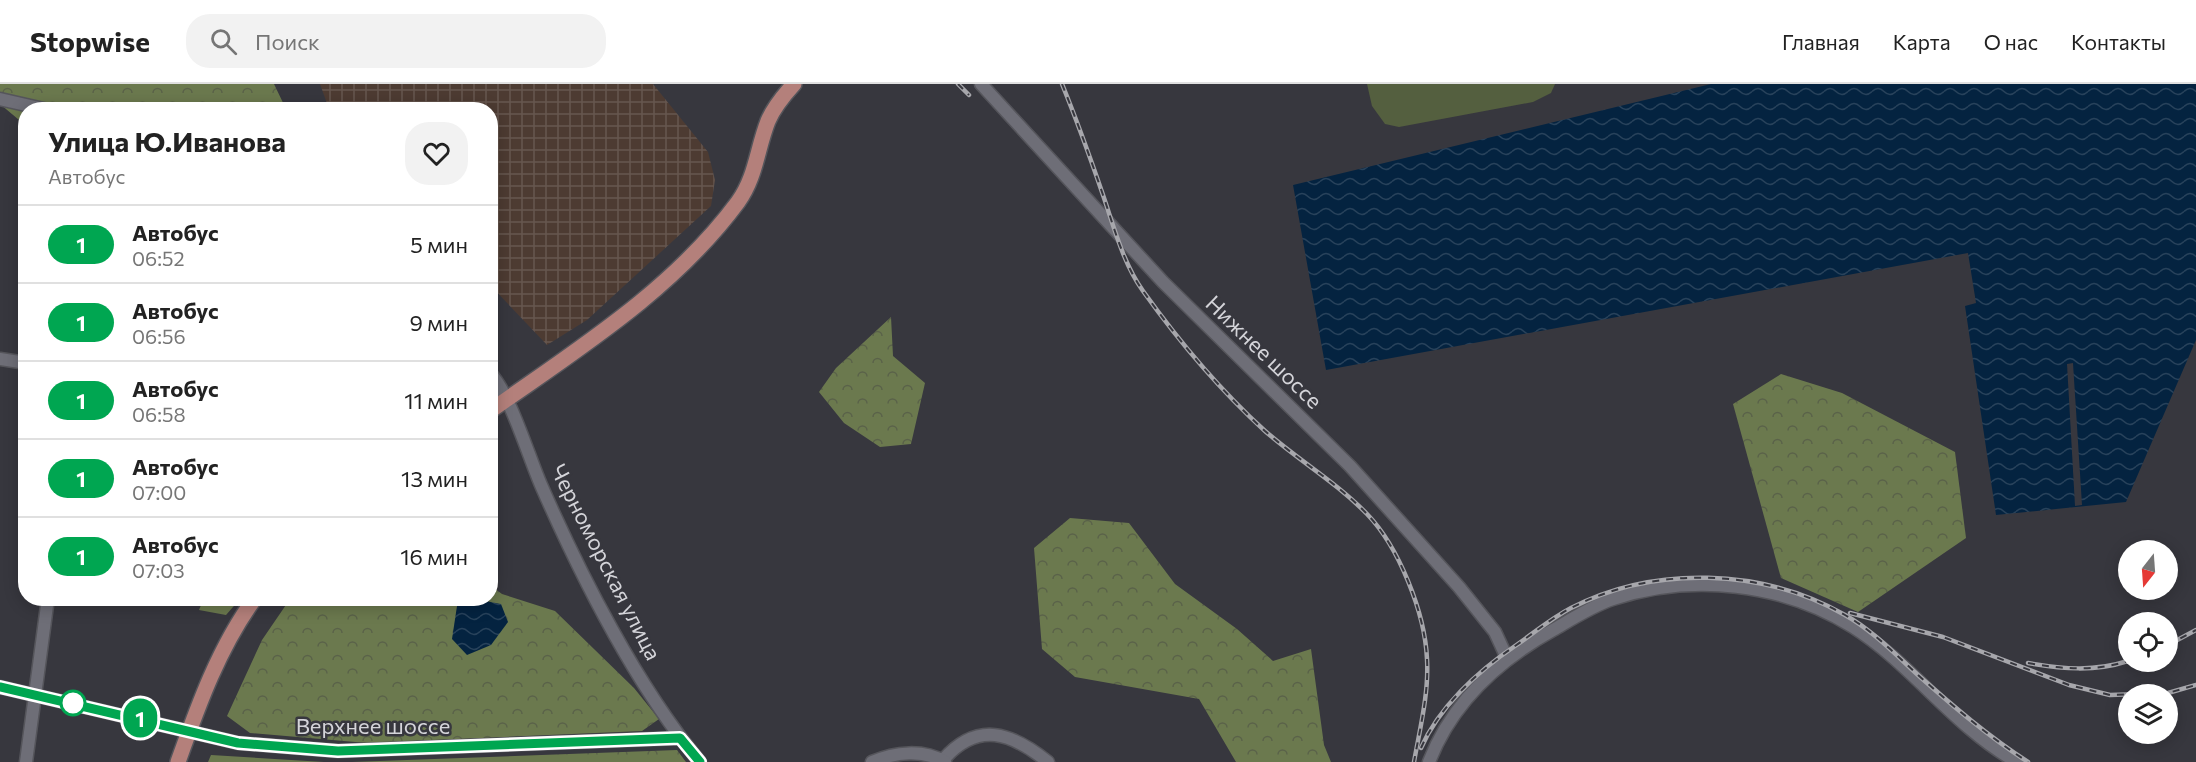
<!DOCTYPE html>
<html lang="ru">
<meta charset="utf-8">
<style>
:root{--surface:#fff;--page:#f2f2f2;--text:#222;--muted:#767676;--line:#e0e0e0}
body{margin:0;font-family:Commissioner,sans-serif;background:var(--page);color:var(--text);height:100vh;display:flex;flex-direction:column;font-size:22px;white-space:nowrap}
*{box-sizing:border-box;margin:0}
p{font-size:20px;color:var(--muted)}
.icon{flex:none;width:33px;height:33px;fill:none;stroke:currentColor;stroke-width:2;stroke-linecap:round;stroke-linejoin:round}
.map{position:relative;flex:1;overflow:hidden}
.side{position:absolute;left:18px;top:18px;width:480px;height:504px;display:flex;flex-direction:column;background:var(--surface);border-radius:24px;box-shadow:0 3px 15px #0003}
.side>*{flex:none}
.badge{padding:0 12px;border-radius:20px;font-size:21px;line-height:39px}
.needle{width:39px;rotate:197deg}
.fabs{position:absolute;left:2118px;top:456px;display:grid;gap:12px}
.fabs a{display:grid;place-items:center;width:60px;height:60px;border-radius:50%;background:var(--surface);box-shadow:0 3px 15px #0003;font-size:30px}
.map>.badge{position:absolute;translate:-50% -50%;box-shadow:0 0 0 3px #fff}
.round{display:grid;place-items:center;flex:none;width:63px;height:63px;border-radius:24px;background:var(--page)}
.head{display:flex;align-items:center;justify-content:space-between;height:102px;padding:0 30px}
h1{font-size:28px;font-weight:700;line-height:45px}
ul{padding:0;list-style:none}
li{display:flex;align-items:center;gap:18px;height:78px;padding:0 30px;border-top:2px solid var(--line)}
li div{flex:1}
li b{display:block;font-size:22px}
li em{font-style:normal}
li .badge{min-width:66px;font-weight:700;text-align:center}
header{display:flex;align-items:center;gap:36px;box-sizing:border-box;height:84px;padding:0 30px;background:var(--surface);border-bottom:2px solid var(--line)}
header strong{font-size:28px}
nav{display:flex;gap:33px;margin-inline-start:auto;font-size:21px}
.search{width:420px;height:54px;background:var(--page);display:flex;align-items:center;gap:15px;box-sizing:border-box;padding:0 21px;border-radius:24px;color:var(--muted);font-size:22px}
.map>svg:first-child{display:block}
</style>
<header>
<strong>Stopwise</strong>
<div class="search"><svg class="icon" aria-label="search" viewBox="0 0 24 24"><circle cx="10" cy="10" r="6"/><path d="M15 15l6 6"/></svg>Поиск</div>
<nav><a>Главная</a><a>Карта</a><a>О нас</a><a>Контакты</a></nav>
</header>
<div class="map">
<svg width="2196" height="678" viewBox="0 0 2196 678">
<defs>
<pattern id="industrial-grid" width="8" height="8" patternUnits="userSpaceOnUse" patternTransform="scale(1.5)"><rect width="8" height="8" fill="#4d3b32"/><path d="M0 4h8M4 0v8" fill="none" stroke="#66564f"/></pattern>
<pattern id="forest-crowns" width="20" height="18" patternUnits="userSpaceOnUse" patternTransform="scale(1.5)"><rect width="20" height="18" fill="#6b794e"/><path d="M2 6a3 3 0 1 1 6 0M12 15a3 3 0 1 1 6 0" fill="none" stroke="#5a6249"/></pattern>
<pattern id="water-waves" width="16" height="10" patternUnits="userSpaceOnUse" patternTransform="scale(1.5)"><rect width="16" height="10" fill="#042340"/><path d="M0 5q4-4 8 0t8 0" fill="none" stroke="#28425b"/></pattern>
</defs>
<rect width="100%" height="100%" fill="#37373e"/>
<path fill="url(#industrial-grid)" d="M 320,0 L 653,0 L 708,68 L 715,96 L 711,122 L 587,236 L 547,261 L 491,202 L 490,26 L 329,25 Z"/>
<path fill="#545f3f" d="M 1367,0 L 1555,0 L 1551,9 L 1533,18 L 1399,43 L 1385,40 L 1372,22 Z"/>
<g fill="url(#forest-crowns)">
<path d="M 0,0 L 274,0 L 286,25 L 26,26 L 25,41 L 0,20 Z"/>
<path d="M 891,233 L 893,272 L 925,299 L 911,360 L 880,363 L 844,339 L 819,308 L 836,284 Z"/>
<path d="M 1781,290 L 1842,309 L 1955,368 L 1966,454 L 1858,528 L 1781,494 L 1733,320 Z"/>
<path d="M 1070,434 L 1129,439 L 1175,500 L 1237,545 L 1273,577 L 1311,565 L 1324,661 L 1331,678 L 1236,678 L 1199,615 L 1075,593 L 1042,565 L 1034,464 Z"/>
<path d="M 491,502 L 502,510 L 555,527 L 634,604 L 659,635 L 642,647 L 367,659 L 250,649 L 227,632 L 262,556 L 290,515 L 490,514 Z"/>
<path d="M 204,514 L 240,514 L 240,515 L 226,531 L 199,526 Z"/>
<path d="M 677,666 L 686,678 L 351,678 L 352,678 Z"/>
<path d="M 211,671 L 324,678 L 208,678 Z"/>
</g>
<g fill="url(#water-waves)">
<path d="M 1711,0 L 2196,0 L 2196,256 L 2126,418 L 1996,431 L 1965,222 L 1976,219 L 1968,169 L 1326,286 L 1293,101 Z"/>
<path d="M 469,514 L 501,520 L 508,538 L 491,561 L 467,571 L 452,555 L 457,522 Z"/>
</g>
<path fill="#37373e" d="M 2073,279 L 2082,421 L 2075,422 L 2067,280 Z"/>
<g fill="none" stroke-linecap="round" stroke-linejoin="round">
<defs>
<g id="minor">
<path d="M 981,0 L 1163,198 L 1350,382 L 1459,503 L 1495,548 L 1507,574"/>
<path d="M 0,15 L 48,26"/>
<path d="M 0,275 L 26,279"/>
<path d="M 490,289 C 510,310 528,371 541,401 C 580,490 637,603 700,678"/>
<path d="M 0,603 L 238,659 L 338,667 L 680,654"/>
<path d="M 943,676 C 978,636 1012,649 1048,678"/>
<path d="M 26,678 L 48,514"/>
<path d="M 872,678 C 895,668 923,665 945,678"/>
<path d="M 1429,678 C 1452,618 1497,577 1553,546 C 1572,535 1592,522 1613,515 C 1692,489 1783,499 1853,543 C 1913,581 1954,643 2017,678"/>
</g>
<g id="major">
<path d="M 490,327 C 578,265 673,206 738,118 C 756,93 757,65 768,37 C 774,23 784,11 794,0"/>
<path d="M 178,678 C 198,622 219,563 255,514"/>
</g>
</defs>
<use href="#minor" stroke="#55555b" stroke-width="15"/>
<use href="#major" stroke="#55555b" stroke-width="18"/>
<use href="#minor" stroke="#6e6e77" stroke-width="12"/>
<use href="#major" stroke="#b4807b" stroke-width="15"/>
<defs>
<g id="rail">
<path d="M 958,0 L 969,11"/>
<path d="M 1062,0 C 1077,37 1090,73 1103,111 C 1114,143 1123,179 1143,207 C 1178,256 1220,306 1265,347 C 1298,376 1336,398 1367,430 C 1399,463 1425,529 1427,575 C 1429,609 1420,644 1414,678"/>
<path d="M 1850,529 L 1943,553 L 2069,601 L 2110,611 L 2168,609 L 2196,601"/>
<path d="M 2168,561 L 2196,546"/>
<path d="M 2028,579 C 2063,585 2094,588 2128,577"/>
<path d="M 1421,664 C 1439,623 1478,587 1515,562 C 1534,549 1550,535 1571,524 C 1654,481 1763,484 1845,531 C 1872,546 1895,570 1918,591 C 1954,623 1988,652 2028,678"/>
</g>
</defs>
<use href="#rail" stroke="#a7a7ac" stroke-width="4.5"/>
<use href="#rail" stroke="#37373e" stroke-width="2" stroke-dasharray="7" stroke-linecap="butt"/>
</g>
<g fill="none" stroke-linecap="round" stroke-linejoin="round">
<defs>
<path id="line" d="M 0,603 L 238,659 L 338,667 L 680,654 L 700,678"/>
</defs>
<use href="#line" stroke="#fff" stroke-width="14"/>
<use href="#line" stroke="#00a651" stroke-width="9"/>
</g>
<circle fill="#fff" stroke="#00a651" stroke-width="3" cx="73" cy="619" r="12"/>
<g text-anchor="middle" stroke-width="5" stroke-linejoin="round" paint-order="stroke">
<g font-size="22" fill="#d4d4d9" stroke="#37373e">
<text transform="translate(1264 268) rotate(44)" y="8">Нижнее шоссе</text>
<text transform="translate(606 478) rotate(63)" y="8">Черноморская улица</text>
<text x="373" y="650">Верхнее шоссе</text>
</g>
</g>
</svg>
<div class="fabs">
<a><svg class="needle" viewBox="-14 -14 28 28"><path d="M0-13l5 13h-10z" fill="#e53935"/><path d="M0 13l5-13h-10z" fill="#767676"/></svg></a>
<a><svg class="icon" aria-label="locate" viewBox="0 0 24 24"><circle cx="12" cy="12" r="6"/><path d="M12 2v4M12 18v4M2 12h4M18 12h4"/></svg></a>
<a><svg class="icon" aria-label="layers" viewBox="0 0 24 24"><path d="M12 4l9 5-9 5-9-5zM3 14l9 5 9-5"/></svg></a>
</div>
<b class="badge" style="left:140px;top:634px;background:#00a651;color:#fff">1</b>
<section class="side">
<div class="head"><div><h1>Улица Ю.Иванова</h1><p>Автобус</p></div><a class="round"><svg class="icon" aria-label="heart" viewBox="0 0 24 24"><path d="M12 20l-8-8c-3-5 5-10 8-4 3-6 11-1 8 4z"/></svg></a></div>
<ul>
<li><span class="badge" style="background:#00a651;color:#fff">1</span><div><b>Автобус</b><p>06:52</p></div><em>5 мин</em></li>
<li><span class="badge" style="background:#00a651;color:#fff">1</span><div><b>Автобус</b><p>06:56</p></div><em>9 мин</em></li>
<li><span class="badge" style="background:#00a651;color:#fff">1</span><div><b>Автобус</b><p>06:58</p></div><em>11 мин</em></li>
<li><span class="badge" style="background:#00a651;color:#fff">1</span><div><b>Автобус</b><p>07:00</p></div><em>13 мин</em></li>
<li><span class="badge" style="background:#00a651;color:#fff">1</span><div><b>Автобус</b><p>07:03</p></div><em>16 мин</em></li>
</ul>
</section>
</div>
